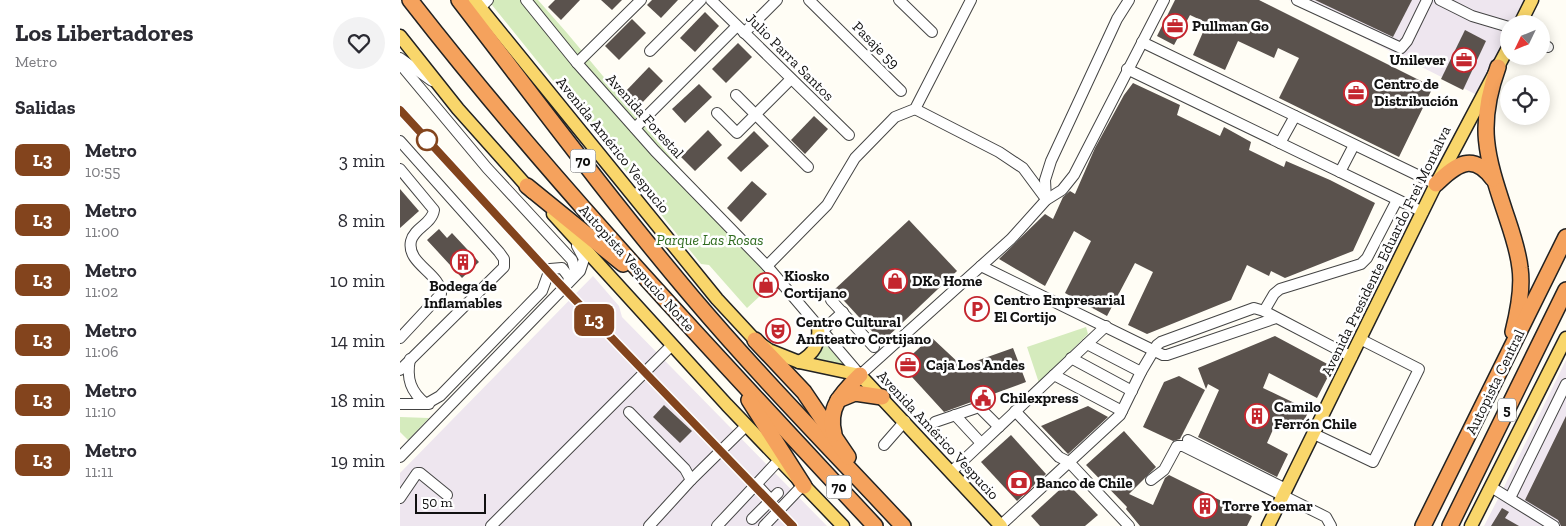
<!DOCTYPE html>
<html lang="es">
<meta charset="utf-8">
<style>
:root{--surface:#fff;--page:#f2f2f3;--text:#2b2b33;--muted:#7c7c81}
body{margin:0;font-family:"Zilla Slab",serif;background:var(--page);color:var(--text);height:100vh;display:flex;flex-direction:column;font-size:19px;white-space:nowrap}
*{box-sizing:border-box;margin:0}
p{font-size:16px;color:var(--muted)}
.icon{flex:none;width:28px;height:28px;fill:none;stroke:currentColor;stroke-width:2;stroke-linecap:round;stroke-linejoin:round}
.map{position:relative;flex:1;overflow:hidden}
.details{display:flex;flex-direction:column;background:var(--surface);width:400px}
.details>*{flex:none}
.badge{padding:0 10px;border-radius:8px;font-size:18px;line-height:32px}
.needle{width:32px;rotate:227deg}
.controls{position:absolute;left:1100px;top:15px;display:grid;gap:10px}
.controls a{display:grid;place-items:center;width:50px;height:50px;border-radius:50%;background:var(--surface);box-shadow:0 2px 12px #0003;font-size:25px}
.scale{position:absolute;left:15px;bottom:12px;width:71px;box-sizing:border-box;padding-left:5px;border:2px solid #111;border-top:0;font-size:14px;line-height:18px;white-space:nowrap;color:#111;-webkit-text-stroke:4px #fff;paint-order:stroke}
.map>.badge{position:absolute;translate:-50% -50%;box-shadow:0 0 0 2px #fff}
h2{padding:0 15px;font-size:19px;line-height:45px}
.round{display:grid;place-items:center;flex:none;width:52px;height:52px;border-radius:26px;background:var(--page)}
.head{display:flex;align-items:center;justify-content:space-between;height:85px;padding:0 15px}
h1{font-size:24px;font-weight:800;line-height:38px}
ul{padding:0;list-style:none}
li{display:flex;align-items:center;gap:15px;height:60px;padding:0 15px}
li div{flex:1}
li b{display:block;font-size:19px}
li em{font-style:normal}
li .badge{min-width:55px;font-weight:700;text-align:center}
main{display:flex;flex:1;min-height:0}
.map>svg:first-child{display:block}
</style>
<main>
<section class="details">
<div class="head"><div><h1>Los Libertadores</h1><p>Metro</p></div><a class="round"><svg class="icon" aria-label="heart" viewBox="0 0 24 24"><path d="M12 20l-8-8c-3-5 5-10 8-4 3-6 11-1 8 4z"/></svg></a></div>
<h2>Salidas</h2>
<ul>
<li><span class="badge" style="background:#83441d;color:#fff">L3</span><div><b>Metro</b><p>10:55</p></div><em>3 min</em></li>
<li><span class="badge" style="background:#83441d;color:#fff">L3</span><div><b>Metro</b><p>11:00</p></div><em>8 min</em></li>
<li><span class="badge" style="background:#83441d;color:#fff">L3</span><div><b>Metro</b><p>11:02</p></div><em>10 min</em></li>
<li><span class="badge" style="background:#83441d;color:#fff">L3</span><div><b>Metro</b><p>11:06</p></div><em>14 min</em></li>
<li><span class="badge" style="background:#83441d;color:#fff">L3</span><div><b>Metro</b><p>11:10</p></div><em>18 min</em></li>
<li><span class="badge" style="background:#83441d;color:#fff">L3</span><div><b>Metro</b><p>11:11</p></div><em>19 min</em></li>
</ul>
</section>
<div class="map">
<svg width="1166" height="526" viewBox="0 0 1166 526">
<rect width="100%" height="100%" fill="#fffdf5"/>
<g fill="#eee6ef">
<path d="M 889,0 L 1128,0 L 1116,24 L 1109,24 L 1109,38 L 1079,96 Z"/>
<path d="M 193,276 L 219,306 L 222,317 L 427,526 L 0,526 L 0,473 Z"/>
<path d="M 1166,360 L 1166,526 L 1084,526 L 1101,493 Z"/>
</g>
<g fill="#d5ebbd">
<path d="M 88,0 L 138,0 L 167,33 L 375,282 L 347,308 L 309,265 L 301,264 Z"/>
<path d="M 686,327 L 688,334 L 639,383 L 627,347 Z"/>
<path d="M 422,341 L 447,367 L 413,359 L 420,352 Z"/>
<path d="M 0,417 L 29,418 L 8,440 L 0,432 Z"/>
</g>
<g fill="#5a524d">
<path d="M 155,0 L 180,0 L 161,20 L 148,7 Z"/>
<path d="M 201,0 L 222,0 L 212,10 Z"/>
<path d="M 252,0 L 278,0 L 261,18 L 247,5 Z"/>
<path d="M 775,0 L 859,0 L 1033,87 L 999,157 L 879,98 L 899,58 L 878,48 L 874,58 L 838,41 L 825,70 L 793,55 L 807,23 L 790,15 L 774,45 L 757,36 Z"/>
<path d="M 915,0 L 1012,0 L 993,37 Z"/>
<path d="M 305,12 L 319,26 L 295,52 L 280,38 Z"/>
<path d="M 232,19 L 246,33 L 219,60 L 205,46 Z"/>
<path d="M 1065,30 L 1086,41 L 1063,90 L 1041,79 Z"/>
<path d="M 338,43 L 352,57 L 326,83 L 312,69 Z"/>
<path d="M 249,67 L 263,81 L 239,106 L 225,92 Z"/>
<path d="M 733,83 L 780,105 L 777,115 L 820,136 L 824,127 L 851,142 L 849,150 L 884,167 L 886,161 L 930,180 L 975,203 L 953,251 L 885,278 L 871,271 L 869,276 L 847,265 L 831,300 L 747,334 L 728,325 L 753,272 L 735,263 L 707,316 L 665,293 L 691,241 L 674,231 L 645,286 L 599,259 L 645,214 L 653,219 L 663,197 L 670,191 L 675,194 L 695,148 L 724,95 Z"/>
<path d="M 299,84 L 312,97 L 285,123 L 272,109 Z"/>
<path d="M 414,116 L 428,129 L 405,154 L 391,140 Z"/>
<path d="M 308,130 L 322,145 L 295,171 L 281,157 Z"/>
<path d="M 354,131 L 369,146 L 341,172 L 327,158 Z"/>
<path d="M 352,181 L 367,194 L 341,222 L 327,208 Z"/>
<path d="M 0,189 L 19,211 L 0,228 Z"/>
<path d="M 509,220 L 557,271 L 482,342 L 434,290 Z"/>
<path d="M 39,229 L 47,238 L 52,233 L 79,262 L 62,278 L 27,240 Z"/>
<path d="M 875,336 L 933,367 L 917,398 L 869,373 L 863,388 L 909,410 L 900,430 L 885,423 L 875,425 L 867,443 L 888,454 L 877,477 L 798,437 L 819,390 L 808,384 L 806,389 L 798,368 Z"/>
<path d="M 531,337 L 562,366 L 613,348 L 626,382 L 544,412 L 501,365 Z"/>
<path d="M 779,376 L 805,390 L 780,439 L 773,441 L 743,427 L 764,382 Z"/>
<path d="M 264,405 L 292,431 L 280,443 L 253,417 Z"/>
<path d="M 688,406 L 708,417 L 668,454 L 641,426 Z"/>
<path d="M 1166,416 L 1166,526 L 1161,526 L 1158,520 L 1125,500 Z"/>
<path d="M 724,431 L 756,467 L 729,494 L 753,505 L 765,478 L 769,475 L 852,516 L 847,526 L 740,526 L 726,509 L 727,507 L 686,465 Z"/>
<path d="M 611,435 L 646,474 L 617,501 L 581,462 Z"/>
<path d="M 667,483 L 698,515 L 685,526 L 640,526 L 631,516 Z"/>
<path d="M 1102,508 L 1109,512 L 1105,518 L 1119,526 L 1091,526 Z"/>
</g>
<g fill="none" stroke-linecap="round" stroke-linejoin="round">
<defs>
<g id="minor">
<path d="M 126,0 L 177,63 L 255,151 L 367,266 L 460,375 L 611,239 L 646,200 L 662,190 L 674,175 L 764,0"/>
<path d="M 311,0 L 449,135"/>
<path d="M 409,0 L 501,91"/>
<path d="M 499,0 L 532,32"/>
<path d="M 897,0 L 1001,48 L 1007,41 L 1027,0"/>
<path d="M 1040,0 L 1072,16 L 1109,27"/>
<path d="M 80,8 L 88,0"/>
<path d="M 344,33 L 377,0"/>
<path d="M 742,42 L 1036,184"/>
<path d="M 1141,43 L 1148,47"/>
<path d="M 250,51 L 301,0"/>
<path d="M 0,58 L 32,81"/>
<path d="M 177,63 L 241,0"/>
<path d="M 0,64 L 87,168 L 172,260 L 175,270 L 171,278"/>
<path d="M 727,69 L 1023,212"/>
<path d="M 336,95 L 408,167"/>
<path d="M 515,109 L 599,152 L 623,168 L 646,199"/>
<path d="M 317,113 L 337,133 L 391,79"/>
<path d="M 235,128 L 337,26"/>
<path d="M 0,141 L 99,252 L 104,259 L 104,267 L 0,370"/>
<path d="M 880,143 L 895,116"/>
<path d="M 0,169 L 34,210 C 32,224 14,228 11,241 C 6,264 41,273 41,294 L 0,338"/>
<path d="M 940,172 L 954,145"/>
<path d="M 646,200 L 645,180 L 651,161 L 717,19 L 729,0"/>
<path d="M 367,266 L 427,205 L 455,158 L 495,117 L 515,109 L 571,0"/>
<path d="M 581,266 L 763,355 L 767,355 L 876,318"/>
<path d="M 431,300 L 474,347"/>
<path d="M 864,311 L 874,294 L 880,289 L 961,264 L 967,258 L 997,200"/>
<path d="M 422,331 L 443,312"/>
<path d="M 687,344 L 741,372"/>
<path d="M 671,358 L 732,391"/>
<path d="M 10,359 C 6,379 11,392 26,404"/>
<path d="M 654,375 L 722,411"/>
<path d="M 0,404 L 29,404"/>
<path d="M 26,404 L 40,396 L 142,291 L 150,269 L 162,268 L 169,277 L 168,282"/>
<path d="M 615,411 L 659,457 L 669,462 L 729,526"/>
<path d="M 229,412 L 285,469 L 291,480 L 249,526"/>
<path d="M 555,415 L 581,443"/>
<path d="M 535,422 L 579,407 L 599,427"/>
<path d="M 914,434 L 973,462 L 1019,369 L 960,339"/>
<path d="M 788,440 L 886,489"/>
<path d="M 484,445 L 505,421"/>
<path d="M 0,457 L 180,271 L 184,259 L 177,246"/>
<path d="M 551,472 L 706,326"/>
<path d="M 291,480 L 346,426"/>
<path d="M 751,480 L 764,470 L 777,446 L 783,446 L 926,517 L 931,526"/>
<path d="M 357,485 L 371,500"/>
<path d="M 1091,487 L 1154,526"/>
<path d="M 0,498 L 17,473 L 20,473 L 47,495"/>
<path d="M 1110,498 L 1166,384"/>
<path d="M 352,519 L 378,493"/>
<path d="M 91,526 L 272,345"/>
<path d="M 317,526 L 379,460"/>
<path d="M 364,526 L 403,485"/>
<path d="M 600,526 L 720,415 L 741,372 L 757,345 L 761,342 L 854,308 L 864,311 L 952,357"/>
</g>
<g id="major">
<path d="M 74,0 L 317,299 L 355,340 L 369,350 L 399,362 L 460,375 L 601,526"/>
<path d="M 1120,24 L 1132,0"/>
<path d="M 0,36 L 58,109 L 132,192"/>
<path d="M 153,214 L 327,405 L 443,526"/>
<path d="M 399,362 C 414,354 420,344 418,326"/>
<path d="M 868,526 L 1036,184 L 1109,46"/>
<path d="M 1071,526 L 1166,338"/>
</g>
<g id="highway">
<path d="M 10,0 C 154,185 316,355 475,526"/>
<path d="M 59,0 C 136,100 211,201 293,298 C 360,377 432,450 503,526"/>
<path d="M 1098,67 C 1077,125 1086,155 1105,212 C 1111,230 1118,249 1120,268 C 1123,289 1118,312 1113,332"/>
<path d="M 1036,184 C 1056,164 1073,152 1093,179"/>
<path d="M 127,186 L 223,264"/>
<path d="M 355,340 L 404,392 L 448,457"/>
<path d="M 349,400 L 404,486"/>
<path d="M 438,400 L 455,393 L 482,397"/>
<path d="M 434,434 C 427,407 442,393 460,375"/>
<path d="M 1023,526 L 1166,237"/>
<path d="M 1050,526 L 1166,290"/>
</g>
</defs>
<use href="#minor" stroke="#444" stroke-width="12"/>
<use href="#major" stroke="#222" stroke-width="15"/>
<use href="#highway" stroke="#222" stroke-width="18"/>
<use href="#minor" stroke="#fff" stroke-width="10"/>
<use href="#major" stroke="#f9d66b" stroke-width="12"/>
<use href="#highway" stroke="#f5a25d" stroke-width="15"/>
</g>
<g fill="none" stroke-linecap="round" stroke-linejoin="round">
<defs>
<path id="line" d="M 0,110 L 156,280 L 393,526"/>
</defs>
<use href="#line" stroke="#fff" stroke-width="11"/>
<use href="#line" stroke="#83441d" stroke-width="8"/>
</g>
<defs>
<symbol id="office-ring" viewBox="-11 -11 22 22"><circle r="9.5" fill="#fff" stroke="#c4262e" stroke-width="1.5"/><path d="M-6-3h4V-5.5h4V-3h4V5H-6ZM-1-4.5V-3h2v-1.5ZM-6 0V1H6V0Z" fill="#c4262e"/></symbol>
<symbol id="building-ring" viewBox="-11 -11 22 22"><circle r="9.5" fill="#fff" stroke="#c4262e" stroke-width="1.5"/><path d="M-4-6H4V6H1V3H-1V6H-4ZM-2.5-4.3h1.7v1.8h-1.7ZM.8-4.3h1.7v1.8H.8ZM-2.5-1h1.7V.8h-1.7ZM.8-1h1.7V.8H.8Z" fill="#c4262e"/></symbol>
<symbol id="shop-ring" viewBox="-11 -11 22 22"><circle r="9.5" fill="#fff" stroke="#c4262e" stroke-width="1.5"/><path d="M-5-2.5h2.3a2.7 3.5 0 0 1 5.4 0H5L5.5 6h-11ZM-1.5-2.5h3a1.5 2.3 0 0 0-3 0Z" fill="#c4262e"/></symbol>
<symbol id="parking-ring" viewBox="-11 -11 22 22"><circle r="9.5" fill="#fff" stroke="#c4262e" stroke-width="1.5"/><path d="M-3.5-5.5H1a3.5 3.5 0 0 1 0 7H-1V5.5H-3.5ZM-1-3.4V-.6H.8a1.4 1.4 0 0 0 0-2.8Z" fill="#c4262e"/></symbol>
<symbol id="theatre-ring" viewBox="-11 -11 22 22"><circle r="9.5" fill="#fff" stroke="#c4262e" stroke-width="1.5"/><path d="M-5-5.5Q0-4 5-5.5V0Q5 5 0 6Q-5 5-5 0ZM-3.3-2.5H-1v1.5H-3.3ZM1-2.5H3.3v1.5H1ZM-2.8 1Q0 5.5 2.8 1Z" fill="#c4262e"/></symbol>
<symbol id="civic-ring" viewBox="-11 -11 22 22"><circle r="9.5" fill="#fff" stroke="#c4262e" stroke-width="1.5"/><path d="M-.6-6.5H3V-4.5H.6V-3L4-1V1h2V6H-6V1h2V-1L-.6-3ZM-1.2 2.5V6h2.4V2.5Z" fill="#c4262e"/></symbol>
<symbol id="bank-ring" viewBox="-11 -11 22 22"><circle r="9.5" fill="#fff" stroke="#c4262e" stroke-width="1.5"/><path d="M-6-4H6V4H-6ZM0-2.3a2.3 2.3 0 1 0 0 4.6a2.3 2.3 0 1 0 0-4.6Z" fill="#c4262e"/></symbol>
</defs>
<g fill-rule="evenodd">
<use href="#office-ring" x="761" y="12" width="28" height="28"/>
<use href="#office-ring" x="1050" y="46" width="28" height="28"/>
<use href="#office-ring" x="942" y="79" width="28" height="28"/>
<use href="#building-ring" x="49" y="248" width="28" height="28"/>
<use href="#shop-ring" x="481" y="267" width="28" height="28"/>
<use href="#shop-ring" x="352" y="271" width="28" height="28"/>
<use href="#parking-ring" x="563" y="295" width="28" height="28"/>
<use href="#theatre-ring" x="364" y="317" width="28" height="28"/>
<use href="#office-ring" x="494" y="351" width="28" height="28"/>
<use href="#civic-ring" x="569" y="384" width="28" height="28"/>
<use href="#building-ring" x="843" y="402" width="28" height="28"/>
<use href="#bank-ring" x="605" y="469" width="28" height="28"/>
<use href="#building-ring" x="791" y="492" width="28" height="28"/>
</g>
<circle fill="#fff" stroke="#83441d" stroke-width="2.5" cx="27" cy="140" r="10"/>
<g text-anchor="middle" stroke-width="5" stroke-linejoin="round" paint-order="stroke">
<g fill="#fff" stroke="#585858" stroke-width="1">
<rect x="170.5" y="149.5" width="25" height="23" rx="4"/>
<rect x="1098" y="398.5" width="18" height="23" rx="4"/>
<rect x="426.5" y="475.5" width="25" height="23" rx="4"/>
</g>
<g font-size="14" font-weight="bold" fill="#111">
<text x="183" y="166">70</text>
<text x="1107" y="415">5</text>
<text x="439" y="492">70</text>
</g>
<g font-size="15" font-weight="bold" fill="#111" stroke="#fff" text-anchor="start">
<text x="792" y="31">Pullman Go</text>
<text x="1046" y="65" text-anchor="end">Unilever</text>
<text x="974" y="89">Centro de<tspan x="974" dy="17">Distribución</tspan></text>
<text x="384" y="281">Kiosko<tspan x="384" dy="17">Cortijano</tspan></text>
<text x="512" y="286">DKo Home</text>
<text x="63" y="291" text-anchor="middle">Bodega de<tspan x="63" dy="17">Inflamables</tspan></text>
<text x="594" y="305">Centro Empresarial<tspan x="594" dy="17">El Cortijo</tspan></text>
<text x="396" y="327">Centro Cultural<tspan x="396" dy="17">Anfiteatro Cortijano</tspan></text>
<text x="526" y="370">Caja Los Andes</text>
<text x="600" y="403">Chilexpress</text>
<text x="874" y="412">Camilo<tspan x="874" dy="17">Ferrón Chile</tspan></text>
<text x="636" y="488">Banco de Chile</text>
<text x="822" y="511">Torre Yoemar</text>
</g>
<g font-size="15" fill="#111" stroke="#fff">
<text transform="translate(476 45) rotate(45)" y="5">Pasaje 59</text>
<text transform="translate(390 57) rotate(45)" y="5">Julio Parra Santos</text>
<text transform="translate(245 116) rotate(48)" y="5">Avenida Forestal</text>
<text transform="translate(213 145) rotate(51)" y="5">Avenida Américo Vespucio</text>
<text transform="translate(986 251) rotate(-64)" y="5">Avenida Presidente Eduardo Frei Montalva</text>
<text transform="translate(237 268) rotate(48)" y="5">Autopista Vespucio Norte</text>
<text transform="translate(1095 382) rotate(-64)" y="5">Autopista Central</text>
<text transform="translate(538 435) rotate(47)" y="5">Avenida Américo Vespucio</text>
</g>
<g font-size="15" font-style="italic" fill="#2f6b1f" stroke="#fff">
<text x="310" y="245">Parque Las Rosas</text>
</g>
</g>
</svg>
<div class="controls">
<a><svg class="needle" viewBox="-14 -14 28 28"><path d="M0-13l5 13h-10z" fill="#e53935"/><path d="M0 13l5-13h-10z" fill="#7c7c81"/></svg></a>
<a><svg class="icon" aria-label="locate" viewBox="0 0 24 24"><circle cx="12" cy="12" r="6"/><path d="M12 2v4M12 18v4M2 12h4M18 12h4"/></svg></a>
</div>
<div class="scale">50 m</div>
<b class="badge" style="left:194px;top:320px;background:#83441d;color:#fff">L3</b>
</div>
</main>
